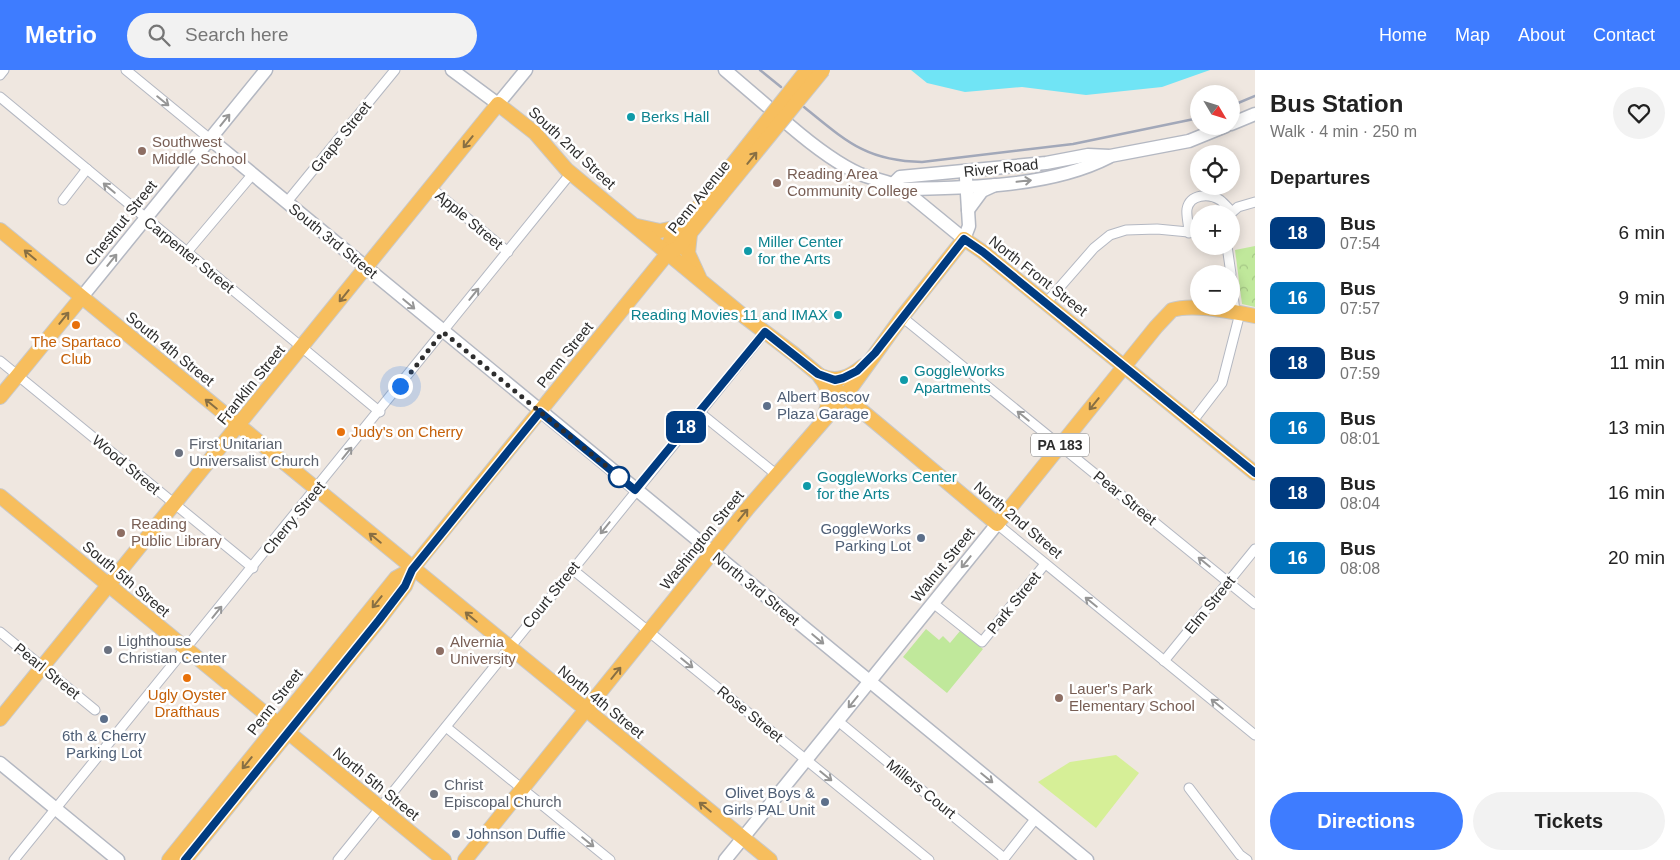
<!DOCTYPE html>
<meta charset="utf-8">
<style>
:root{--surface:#fff;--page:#f2f2f2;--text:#222;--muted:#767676;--accent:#3e7cff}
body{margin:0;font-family:Helvetica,sans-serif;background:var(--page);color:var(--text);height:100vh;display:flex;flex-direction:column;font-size:19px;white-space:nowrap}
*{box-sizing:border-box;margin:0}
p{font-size:16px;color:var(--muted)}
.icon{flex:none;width:28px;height:28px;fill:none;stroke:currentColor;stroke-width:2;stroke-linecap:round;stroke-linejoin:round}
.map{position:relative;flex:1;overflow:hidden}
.panel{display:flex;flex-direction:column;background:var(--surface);width:425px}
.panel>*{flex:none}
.badge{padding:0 10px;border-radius:8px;font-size:18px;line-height:32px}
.needle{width:32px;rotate:128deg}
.controls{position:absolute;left:1190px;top:15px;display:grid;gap:10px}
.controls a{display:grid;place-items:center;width:50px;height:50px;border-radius:50%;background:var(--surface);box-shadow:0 2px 12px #0003;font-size:25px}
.you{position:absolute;width:25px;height:25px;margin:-12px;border:4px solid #fff;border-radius:50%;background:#1a73e8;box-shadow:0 0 0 8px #1a73e833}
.map>.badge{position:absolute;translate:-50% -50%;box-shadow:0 0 0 2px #fff}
h2{padding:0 15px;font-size:19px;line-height:45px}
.round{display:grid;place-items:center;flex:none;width:52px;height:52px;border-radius:26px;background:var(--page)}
.overview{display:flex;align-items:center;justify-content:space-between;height:85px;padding:0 15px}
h1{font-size:24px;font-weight:700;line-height:38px}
.cta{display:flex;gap:10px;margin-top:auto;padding:10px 15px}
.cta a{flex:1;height:58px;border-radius:30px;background:var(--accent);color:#fff;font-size:20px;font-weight:700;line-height:58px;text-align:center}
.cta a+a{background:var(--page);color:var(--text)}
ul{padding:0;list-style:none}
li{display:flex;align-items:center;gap:15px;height:65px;padding:0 15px}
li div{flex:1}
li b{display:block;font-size:19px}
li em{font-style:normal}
li .badge{min-width:55px;font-weight:700;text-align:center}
header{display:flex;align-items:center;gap:30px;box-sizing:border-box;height:70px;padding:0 25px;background:var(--accent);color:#fff}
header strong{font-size:24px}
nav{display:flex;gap:28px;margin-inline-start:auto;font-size:18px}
.search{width:350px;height:45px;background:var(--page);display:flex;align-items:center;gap:12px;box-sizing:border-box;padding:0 18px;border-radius:28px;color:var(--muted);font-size:19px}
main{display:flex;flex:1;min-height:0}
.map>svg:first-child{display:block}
</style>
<header>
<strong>Metrio</strong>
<div class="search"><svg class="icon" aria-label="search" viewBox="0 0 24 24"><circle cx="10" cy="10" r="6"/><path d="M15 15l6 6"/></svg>Search here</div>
<nav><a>Home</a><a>Map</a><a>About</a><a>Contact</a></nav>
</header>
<main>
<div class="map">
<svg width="1255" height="790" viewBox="0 0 1255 790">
<defs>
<pattern id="park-crowns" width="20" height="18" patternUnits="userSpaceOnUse" patternTransform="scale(1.25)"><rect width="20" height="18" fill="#c0e89b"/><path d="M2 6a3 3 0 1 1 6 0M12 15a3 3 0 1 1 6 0" fill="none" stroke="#a5c786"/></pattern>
</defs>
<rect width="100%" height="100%" fill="#efe7e0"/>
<path fill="#c0e89b" d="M 926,559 L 939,570 L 943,566 L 950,573 L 960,561 L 983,579 L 947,623 L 903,587 Z"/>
<path fill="url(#park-crowns)" d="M 1255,176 L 1255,237 L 1242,234 L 1235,180 Z"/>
<path fill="#d6ef97" d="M 1116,685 L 1139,703 L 1096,758 L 1038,712 L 1070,692 Z"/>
<path fill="#70e4f5" d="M 911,0 L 1210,0 L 1162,17 L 1086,25 L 1022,17 L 965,22 L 927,13 Z"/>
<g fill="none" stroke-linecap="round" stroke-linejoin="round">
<defs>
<g id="street">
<path d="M 126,0 L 210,69"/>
<path d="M 0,5 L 4,0"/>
<path d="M 0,27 L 380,342"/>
<path d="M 431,118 L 508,182"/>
<path d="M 63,130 L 87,99"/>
<path d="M 286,133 L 395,0"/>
<path d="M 1230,144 L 1238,137 L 1255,132"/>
<path d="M 1189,163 C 1189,155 1186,146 1187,139 C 1190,124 1209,123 1220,130 C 1224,133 1228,138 1232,142"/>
<path d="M 1227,176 L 1231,204"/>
<path d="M 187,182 L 252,105"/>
<path d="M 1231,207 L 1235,242"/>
<path d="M 1046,233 L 1094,178 L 1110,165 L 1126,160 L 1157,159 L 1199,163"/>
<path d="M 902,247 L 1255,534"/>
<path d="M 0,291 L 253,498"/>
<path d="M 699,342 L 777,405"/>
<path d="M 1192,352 L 1222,313 L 1240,243"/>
<path d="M 997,454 L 1255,665"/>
<path d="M 572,499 L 929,790"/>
<path d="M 933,533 L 982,572 L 1045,494"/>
<path d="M 0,562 L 95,640"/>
<path d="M 1164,591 L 1255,479"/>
<path d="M 838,651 L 1004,788"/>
<path d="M 446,657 L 610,790"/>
<path d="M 1189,718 L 1240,785 L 1247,790"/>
<path d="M 14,790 L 571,103"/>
<path d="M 338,790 L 765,262"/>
<path d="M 1003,790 L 1036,748"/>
</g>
<g id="secondary">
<path d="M 452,0 L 498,34 L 526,0"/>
<path d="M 725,0 L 767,36"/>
<path d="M 1231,54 L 1255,44"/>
<path d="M 789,55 C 810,73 835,93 860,104 C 875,110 890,111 903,119 L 964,169"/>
<path d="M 210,69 L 1087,790"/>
<path d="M 894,113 L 900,107 L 1046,93 L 1088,85 L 1110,86 L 1189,71 L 1226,56"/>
<path d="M 903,119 C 968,118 1051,117 1109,87"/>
<path d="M 968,140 L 982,121 L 995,115"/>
<path d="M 964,169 L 969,156 L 966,108"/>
<path d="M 81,228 L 266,0"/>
<path d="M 0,693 L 118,790"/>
<path d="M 725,790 L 997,454"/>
</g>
<g id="primary">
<path d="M 637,156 L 660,161 L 683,156"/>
<path d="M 0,160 L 770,790"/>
<path d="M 690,164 L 688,183 L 699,207"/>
<path d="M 668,183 L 670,171 L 713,119"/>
<path d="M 821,306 C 837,313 850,307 863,296"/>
<path d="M 820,307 C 830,318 830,335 823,348"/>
<path d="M 0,327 L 81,228"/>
<path d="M 0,426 L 444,790"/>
<path d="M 0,649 L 498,34 L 535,63 L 567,100 L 741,244 L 794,284 L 997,454 L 1156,257 L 1172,240 C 1193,233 1233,242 1255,246"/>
<path d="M 169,790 L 396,508 L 412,499"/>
<path d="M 185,790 L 379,550 L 405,516 L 412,499 L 668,183 L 678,178 L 721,125"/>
<path d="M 465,790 L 748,438 L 845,326 L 902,247 L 964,169 L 983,182 L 1255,403"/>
</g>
</defs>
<use href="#street" stroke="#b4b8c2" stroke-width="11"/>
<use href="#secondary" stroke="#b4b8c2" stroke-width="15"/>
<use href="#primary" stroke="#c9c9c9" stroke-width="16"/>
<use href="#street" stroke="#fff" stroke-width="9"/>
<use href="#secondary" stroke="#fff" stroke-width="12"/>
<use href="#primary" stroke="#f7be5d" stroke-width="14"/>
<g stroke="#a2a8b9" stroke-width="2.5">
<path d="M 760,0 L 781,17"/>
<path d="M 1231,36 L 1255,26"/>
<path d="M 804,37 C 846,71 866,91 922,92 L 1073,74 L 1199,48"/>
</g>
<defs>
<g id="primary-bridge">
<path d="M 713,119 L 807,0"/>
<path d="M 721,125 L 823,0"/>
</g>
</defs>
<use href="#primary-bridge" stroke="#c9c9c9" stroke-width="16" stroke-linecap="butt"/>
<use href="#primary-bridge" stroke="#f7be5d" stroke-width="14"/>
</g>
<defs><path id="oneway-shaft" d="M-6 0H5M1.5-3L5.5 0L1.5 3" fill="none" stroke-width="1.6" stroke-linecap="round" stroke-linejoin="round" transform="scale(1.25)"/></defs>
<g stroke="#969696">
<use href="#oneway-shaft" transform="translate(163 31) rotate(39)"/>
<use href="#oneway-shaft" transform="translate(225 50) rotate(-51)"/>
<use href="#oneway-shaft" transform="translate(1024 111) rotate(-6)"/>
<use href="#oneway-shaft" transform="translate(109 118) rotate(-140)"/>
<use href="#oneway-shaft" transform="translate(112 190) rotate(-51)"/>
<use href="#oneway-shaft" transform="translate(474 224) rotate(-51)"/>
<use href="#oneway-shaft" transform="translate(409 234) rotate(40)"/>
<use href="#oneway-shaft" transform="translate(1023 346) rotate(-141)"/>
<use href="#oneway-shaft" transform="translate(347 383) rotate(-51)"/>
<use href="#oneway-shaft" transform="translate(605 458) rotate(129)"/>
<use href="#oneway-shaft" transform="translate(966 492) rotate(129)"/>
<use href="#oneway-shaft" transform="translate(1204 492) rotate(-141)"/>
<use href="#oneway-shaft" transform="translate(1091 532) rotate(-141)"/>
<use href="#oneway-shaft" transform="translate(217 542) rotate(-51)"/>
<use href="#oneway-shaft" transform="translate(818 569) rotate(40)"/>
<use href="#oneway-shaft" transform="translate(687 593) rotate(39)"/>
<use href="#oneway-shaft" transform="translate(853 632) rotate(129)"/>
<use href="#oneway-shaft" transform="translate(1217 634) rotate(-141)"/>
<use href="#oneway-shaft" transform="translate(826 706) rotate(39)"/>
<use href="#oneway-shaft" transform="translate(987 708) rotate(39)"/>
<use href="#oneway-shaft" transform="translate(588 772) rotate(39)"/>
</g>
<g stroke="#886f43">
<use href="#oneway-shaft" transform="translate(468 72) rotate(129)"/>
<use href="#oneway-shaft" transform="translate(752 88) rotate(-51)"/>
<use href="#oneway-shaft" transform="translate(30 185) rotate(-140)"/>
<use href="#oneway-shaft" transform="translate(344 226) rotate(129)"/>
<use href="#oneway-shaft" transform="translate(64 248) rotate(-51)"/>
<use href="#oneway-shaft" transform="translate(211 334) rotate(-141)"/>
<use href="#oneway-shaft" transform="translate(1094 334) rotate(129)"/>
<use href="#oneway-shaft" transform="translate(743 445) rotate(-51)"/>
<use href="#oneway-shaft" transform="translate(375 468) rotate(-141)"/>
<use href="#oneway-shaft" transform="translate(377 532) rotate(129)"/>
<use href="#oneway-shaft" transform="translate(471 547) rotate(-140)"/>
<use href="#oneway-shaft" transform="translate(616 603) rotate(-51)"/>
<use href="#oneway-shaft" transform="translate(247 693) rotate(129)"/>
<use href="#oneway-shaft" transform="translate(705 737) rotate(-141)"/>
</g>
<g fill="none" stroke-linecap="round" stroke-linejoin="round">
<defs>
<path id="line" d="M 185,790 L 379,550 L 405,516 L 412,500 L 540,342 L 635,420 L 765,262 L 818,304 L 835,310 L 843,308 L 857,301 L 875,283 L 964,169 L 983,182 L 1255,403"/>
</defs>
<use href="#line" stroke="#fff" stroke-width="11"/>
<use href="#line" stroke="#003b80" stroke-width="8"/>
<path stroke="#2e2e2e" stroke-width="5" stroke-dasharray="0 9" d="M 400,316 L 443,262 L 623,410 L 619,407"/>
</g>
<g fill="#0f9aa8" stroke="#fff" stroke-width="2">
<circle cx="631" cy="47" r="5"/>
<circle cx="748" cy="181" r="5"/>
<circle cx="838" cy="245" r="5"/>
<circle cx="904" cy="310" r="5"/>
<circle cx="807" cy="416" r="5"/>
</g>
<g fill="#8d6e63" stroke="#fff" stroke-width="2">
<circle cx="142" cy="81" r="5"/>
<circle cx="777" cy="113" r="5"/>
<circle cx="121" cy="463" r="5"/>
<circle cx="440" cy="581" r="5"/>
<circle cx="1059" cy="628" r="5"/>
</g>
<g fill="#e8710a" stroke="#fff" stroke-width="2">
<circle cx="76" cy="255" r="5"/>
<circle cx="341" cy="362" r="5"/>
<circle cx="187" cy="608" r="5"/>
</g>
<g fill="#5c6f8a" stroke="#fff" stroke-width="2">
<circle cx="767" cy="336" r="5"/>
<circle cx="921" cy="468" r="5"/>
<circle cx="104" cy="649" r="5"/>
<circle cx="825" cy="732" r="5"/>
<circle cx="456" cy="764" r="5"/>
</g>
<g fill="#6b7280" stroke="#fff" stroke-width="2">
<circle cx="179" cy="383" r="5"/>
<circle cx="108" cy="580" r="5"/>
<circle cx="434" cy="724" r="5"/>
</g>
<circle fill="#fff" stroke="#003b80" stroke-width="2.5" cx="619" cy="407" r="10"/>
<g text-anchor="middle" stroke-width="5" stroke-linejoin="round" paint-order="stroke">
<rect fill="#fff" stroke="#6d6d6d" stroke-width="1" x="1031" y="363.5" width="58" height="23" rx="4"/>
<g font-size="14" font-weight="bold" fill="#2e2e2e">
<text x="1060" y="380">PA 183</text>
</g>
<g font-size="15" fill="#0d838f" stroke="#fff" text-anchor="start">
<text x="641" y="52">Berks Hall</text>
<text x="758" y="177">Miller Center<tspan x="758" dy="17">for the Arts</tspan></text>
<text x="828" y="250" text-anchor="end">Reading Movies 11 and IMAX</text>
<text x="914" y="306">GoggleWorks<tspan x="914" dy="17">Apartments</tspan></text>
<text x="817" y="412">GoggleWorks Center<tspan x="817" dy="17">for the Arts</tspan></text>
</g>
<g font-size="15" fill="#2e2e2e" stroke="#fff">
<text transform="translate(341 67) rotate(-51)" y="5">Grape Street</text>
<text transform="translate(572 78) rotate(43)" y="5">South 2nd Street</text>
<text transform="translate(1001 98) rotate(-6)" y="5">River Road</text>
<text transform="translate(699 127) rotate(-51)" y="5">Penn Avenue</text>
<text transform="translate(469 150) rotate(40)" y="5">Apple Street</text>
<text transform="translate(121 153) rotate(-51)" y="5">Chestnut Street</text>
<text transform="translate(333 171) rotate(39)" y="5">South 3rd Street</text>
<text transform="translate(189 185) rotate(39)" y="5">Carpenter Street</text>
<text transform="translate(1038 206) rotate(38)" y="5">North Front Street</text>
<text transform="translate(170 279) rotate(39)" y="5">South 4th Street</text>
<text transform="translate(565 285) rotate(-51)" y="5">Penn Street</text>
<text transform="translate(251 315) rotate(-51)" y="5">Franklin Street</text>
<text transform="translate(126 395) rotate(40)" y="5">Wood Street</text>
<text transform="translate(1125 428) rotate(39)" y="5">Pear Street</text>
<text transform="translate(294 448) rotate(-51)" y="5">Cherry Street</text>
<text transform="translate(1018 450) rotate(40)" y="5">North 2nd Street</text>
<text transform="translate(702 470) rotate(-51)" y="5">Washington Street</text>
<text transform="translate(943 495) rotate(-51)" y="5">Walnut Street</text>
<text transform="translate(126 509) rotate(40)" y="5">South 5th Street</text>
<text transform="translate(756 519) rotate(39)" y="5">North 3rd Street</text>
<text transform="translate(551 525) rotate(-51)" y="5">Court Street</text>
<text transform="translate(1014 533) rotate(-51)" y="5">Park Street</text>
<text transform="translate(1210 535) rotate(-51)" y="5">Elm Street</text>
<text transform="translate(47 601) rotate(39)" y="5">Pearl Street</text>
<text transform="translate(275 632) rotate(-52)" y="5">Penn Street</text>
<text transform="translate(601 632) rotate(39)" y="5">North 4th Street</text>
<text transform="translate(750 644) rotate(39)" y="5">Rose Street</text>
<text transform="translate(376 714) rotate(39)" y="5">North 5th Street</text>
<text transform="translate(921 719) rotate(39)" y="5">Millers Court</text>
</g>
<g font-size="15" fill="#785e54" stroke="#fff" text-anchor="start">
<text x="152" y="77">Southwest<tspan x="152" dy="17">Middle School</tspan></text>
<text x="787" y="109">Reading Area<tspan x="787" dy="17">Community College</tspan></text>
<text x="131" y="459">Reading<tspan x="131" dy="17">Public Library</tspan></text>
<text x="450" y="577">Alvernia<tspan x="450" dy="17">University</tspan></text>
<text x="1069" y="624">Lauer's Park<tspan x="1069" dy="17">Elementary School</tspan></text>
</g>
<g font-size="15" fill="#c56008" stroke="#fff">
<text x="76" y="277">The Spartaco<tspan x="76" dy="17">Club</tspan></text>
<text x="351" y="367" text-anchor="start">Judy's on Cherry</text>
<text x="187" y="630">Ugly Oyster<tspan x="187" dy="17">Drafthaus</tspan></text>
</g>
<g font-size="15" fill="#4e5e75" stroke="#fff" text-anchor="start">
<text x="777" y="332">Albert Boscov<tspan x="777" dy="17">Plaza Garage</tspan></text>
<text x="911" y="464" text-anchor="end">GoggleWorks<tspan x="911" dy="17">Parking Lot</tspan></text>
<text x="104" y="671" text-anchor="middle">6th &amp; Cherry<tspan x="104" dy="17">Parking Lot</tspan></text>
<text x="815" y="728" text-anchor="end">Olivet Boys &amp;<tspan x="815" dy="17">Girls PAL Unit</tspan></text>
<text x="466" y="769">Johnson Duffie</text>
</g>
<g font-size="15" fill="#5b616d" stroke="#fff" text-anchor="start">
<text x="189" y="379">First Unitarian<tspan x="189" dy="17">Universalist Church</tspan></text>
<text x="118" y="576">Lighthouse<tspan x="118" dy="17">Christian Center</tspan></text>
<text x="444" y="720">Christ<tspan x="444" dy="17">Episcopal Church</tspan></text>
</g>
</g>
</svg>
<div class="controls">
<a><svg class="needle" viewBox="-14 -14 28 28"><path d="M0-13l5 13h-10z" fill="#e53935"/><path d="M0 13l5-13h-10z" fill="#767676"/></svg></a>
<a><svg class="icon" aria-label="locate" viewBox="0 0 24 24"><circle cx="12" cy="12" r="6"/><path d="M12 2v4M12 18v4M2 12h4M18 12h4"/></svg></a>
<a>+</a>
<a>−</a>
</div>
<div class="you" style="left:400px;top:316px"></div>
<b class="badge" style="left:686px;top:357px;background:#003b80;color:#fff">18</b>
</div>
<section class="panel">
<div class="overview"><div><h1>Bus Station</h1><p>Walk · 4 min · 250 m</p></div><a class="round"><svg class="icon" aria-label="heart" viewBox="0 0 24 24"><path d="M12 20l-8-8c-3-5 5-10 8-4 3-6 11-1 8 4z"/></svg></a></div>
<h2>Departures</h2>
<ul>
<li><span class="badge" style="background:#003b80;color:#fff">18</span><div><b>Bus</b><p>07:54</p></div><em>6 min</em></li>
<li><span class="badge" style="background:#0072bc;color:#fff">16</span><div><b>Bus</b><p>07:57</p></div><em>9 min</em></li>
<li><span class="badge" style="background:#003b80;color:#fff">18</span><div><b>Bus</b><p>07:59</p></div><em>11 min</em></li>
<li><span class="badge" style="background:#0072bc;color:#fff">16</span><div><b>Bus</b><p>08:01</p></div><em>13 min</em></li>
<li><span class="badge" style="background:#003b80;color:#fff">18</span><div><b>Bus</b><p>08:04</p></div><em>16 min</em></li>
<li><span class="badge" style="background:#0072bc;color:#fff">16</span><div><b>Bus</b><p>08:08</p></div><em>20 min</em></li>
</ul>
<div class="cta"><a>Directions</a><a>Tickets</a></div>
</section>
</main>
